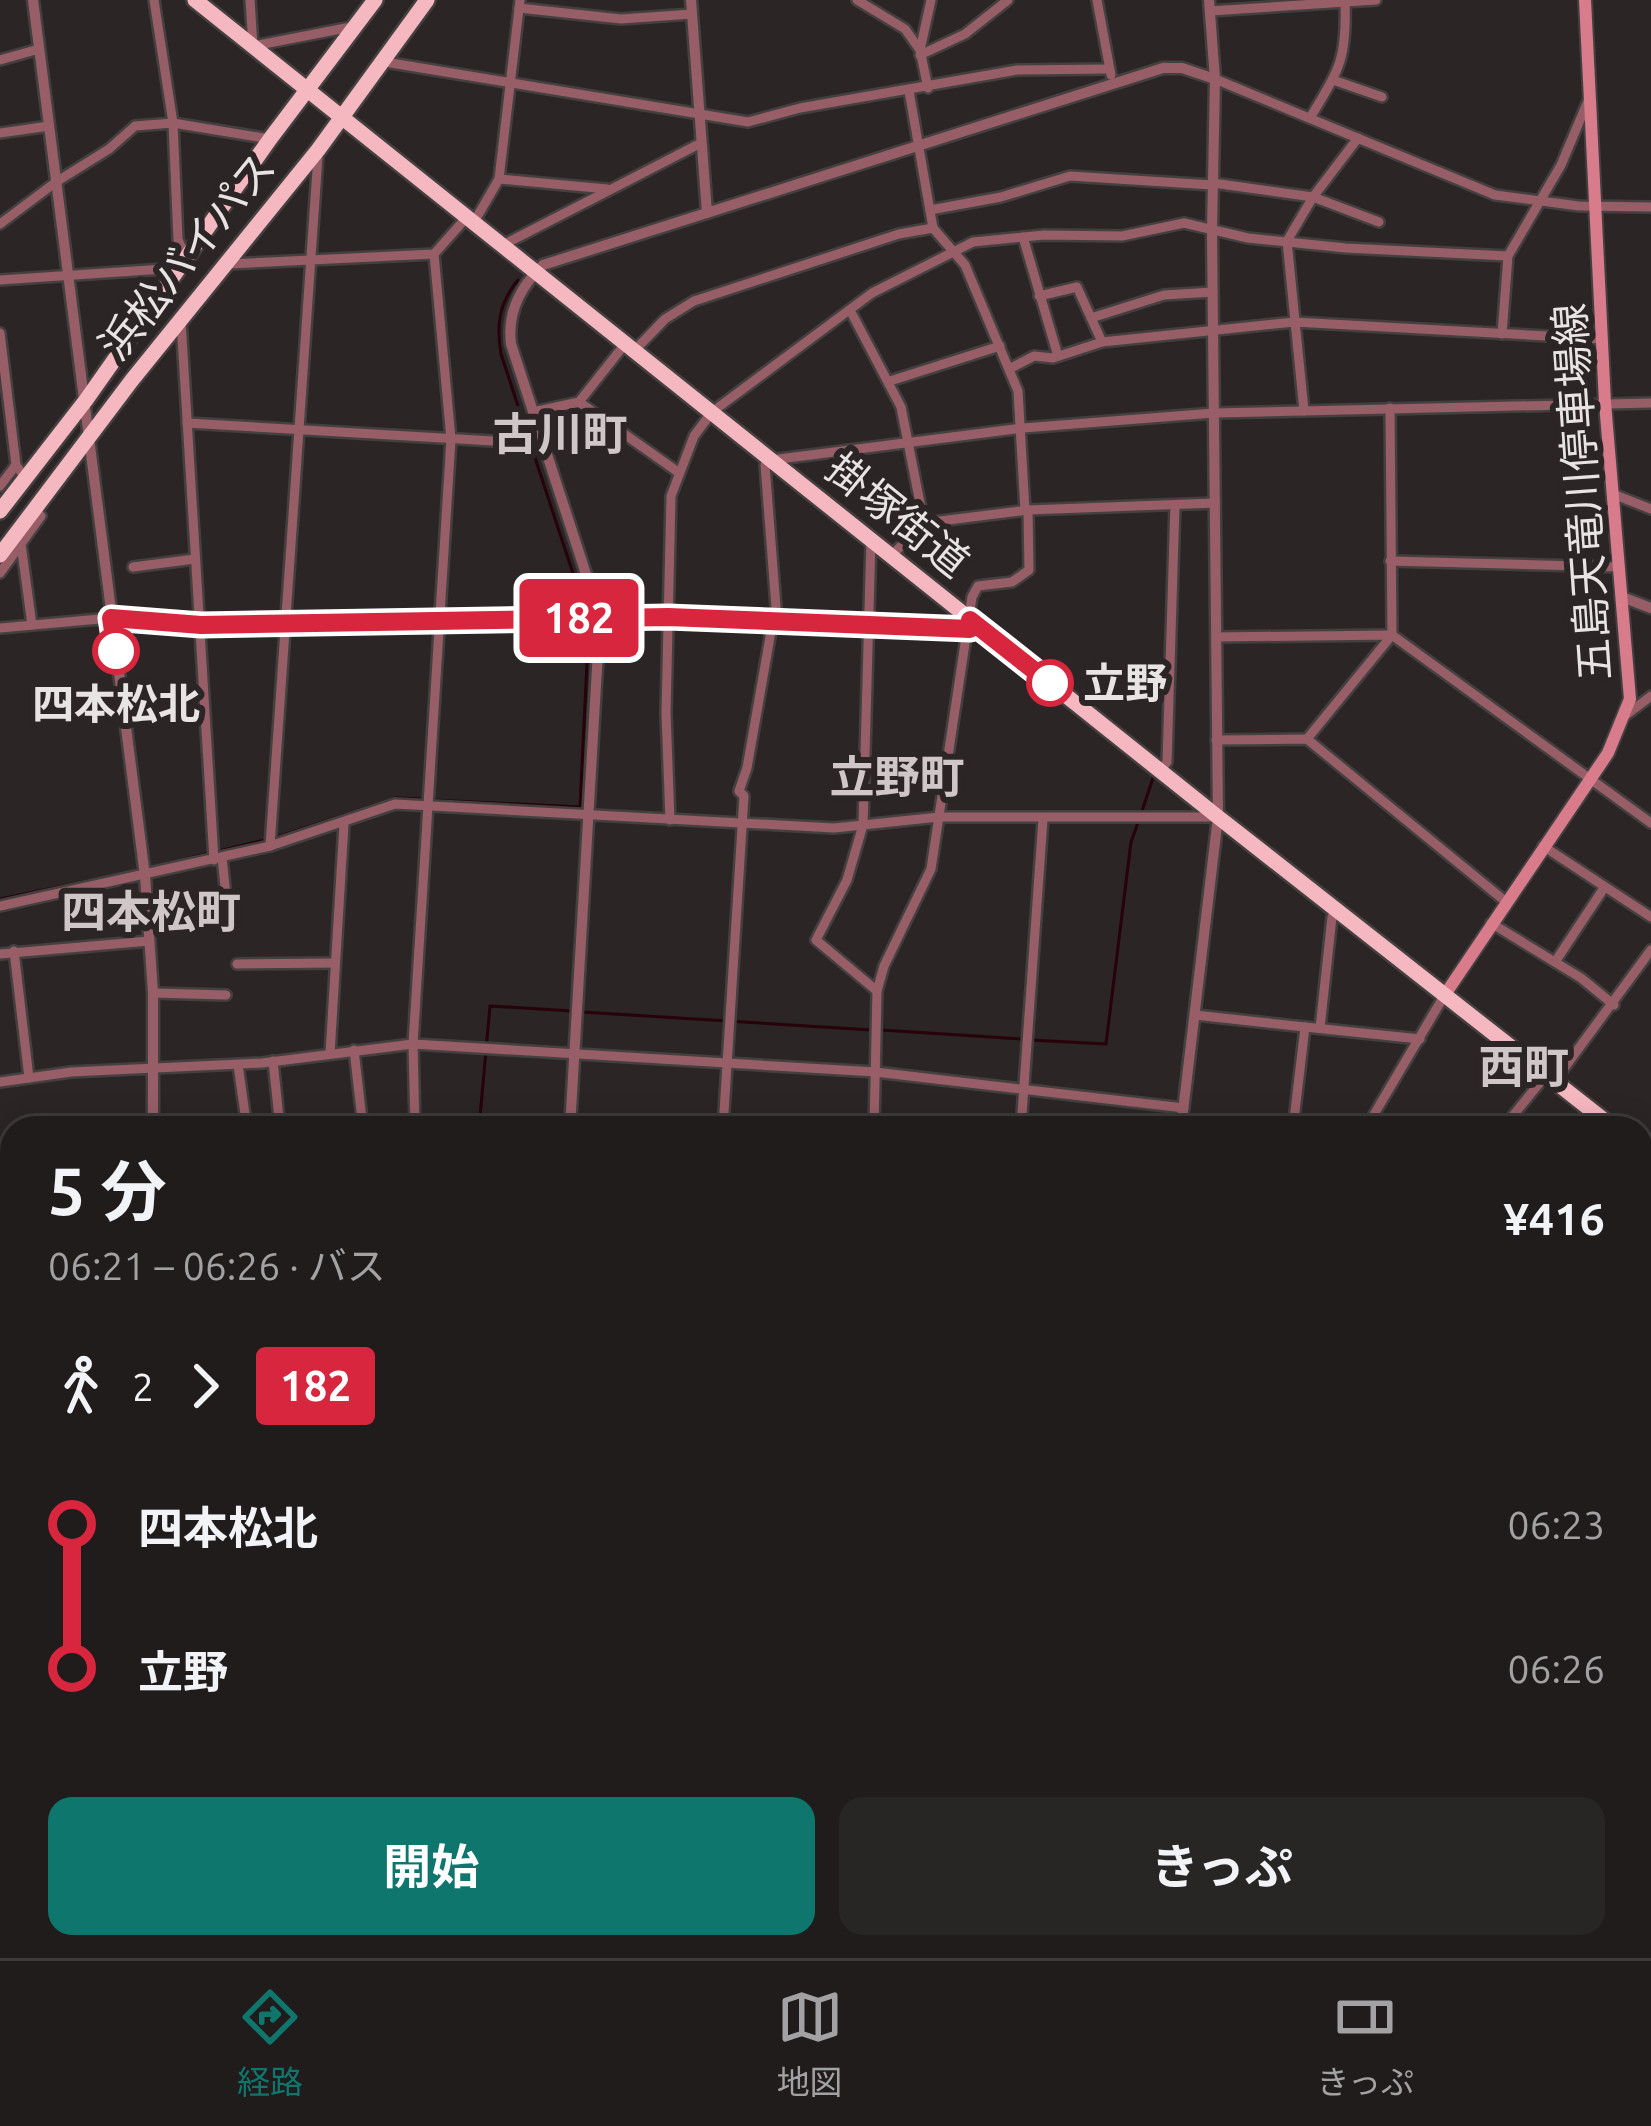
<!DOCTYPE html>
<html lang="ja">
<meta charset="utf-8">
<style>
:root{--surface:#201c1c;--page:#282525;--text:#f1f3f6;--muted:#a2a1a3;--line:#3d3a3b;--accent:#0f766e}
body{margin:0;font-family:Ubuntu,"Noto Sans JP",sans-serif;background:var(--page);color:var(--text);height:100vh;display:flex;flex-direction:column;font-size:45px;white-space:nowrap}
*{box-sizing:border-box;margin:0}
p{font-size:39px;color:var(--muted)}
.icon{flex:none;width:66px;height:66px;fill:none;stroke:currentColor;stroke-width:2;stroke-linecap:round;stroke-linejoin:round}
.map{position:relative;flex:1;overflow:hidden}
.details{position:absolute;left:0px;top:1116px;width:1653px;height:843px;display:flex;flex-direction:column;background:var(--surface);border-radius:36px 36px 0 0;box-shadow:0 6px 30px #0003,0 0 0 3px var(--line)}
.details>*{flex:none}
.badge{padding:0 24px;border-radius:9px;font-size:42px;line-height:78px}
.map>.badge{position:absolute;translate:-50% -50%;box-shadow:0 0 0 6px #fff}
.legs{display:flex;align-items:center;gap:18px;height:132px;padding:0 48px;font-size:39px}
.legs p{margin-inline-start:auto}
.summary{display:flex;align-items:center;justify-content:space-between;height:204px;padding:0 48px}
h1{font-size:66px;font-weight:700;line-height:90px}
.cta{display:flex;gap:24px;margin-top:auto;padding:24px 48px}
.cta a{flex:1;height:138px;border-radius:24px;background:var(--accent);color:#fff;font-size:48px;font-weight:700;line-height:138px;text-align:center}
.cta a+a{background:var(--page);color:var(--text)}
ul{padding:0 48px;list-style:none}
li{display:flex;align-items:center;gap:42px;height:144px;font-size:45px}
li i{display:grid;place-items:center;width:18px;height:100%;margin:0 15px;background:currentColor}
li i::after{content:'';width:30px;height:30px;margin:-15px;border:9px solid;border-radius:50%;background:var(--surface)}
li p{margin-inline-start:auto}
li:first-child i{background:linear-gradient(#0000 50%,currentColor 0)}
li:last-child i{background:linear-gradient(currentColor 50%,#0000 0)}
.dock{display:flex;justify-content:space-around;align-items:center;height:168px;border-top:3px solid var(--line);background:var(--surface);font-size:33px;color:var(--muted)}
.dock a{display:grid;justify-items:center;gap:6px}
.dock .selected{color:var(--accent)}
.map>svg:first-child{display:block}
</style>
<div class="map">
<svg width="1651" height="1958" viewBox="0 0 1651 1958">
<rect width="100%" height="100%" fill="#2b2525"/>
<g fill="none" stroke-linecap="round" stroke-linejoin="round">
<g stroke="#27020a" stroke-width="3">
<path d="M 518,280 C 499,303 496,325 501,354 L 586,613"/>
<path d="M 433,800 L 580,807 L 589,622"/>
<path d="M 1142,811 L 1154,775"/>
<path d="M 219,851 L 277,837 L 396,798 L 424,799"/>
<path d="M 149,868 L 210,853"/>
<path d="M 0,899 L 140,870"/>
<path d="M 582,1012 L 872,1030"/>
<path d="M 881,1030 L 1021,1039"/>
<path d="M 1031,1040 L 1106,1044 L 1131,842 L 1139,820"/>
<path d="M 479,1128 L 490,1006 L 572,1011"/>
<path d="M 1641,1325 L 1651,1313"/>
<path d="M 426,1958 L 427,1947"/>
<path d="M 999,1958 L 1003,1947"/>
<path d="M 1476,1958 L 1477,1947"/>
</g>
<defs>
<g id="minor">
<path d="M 154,0 L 173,123 L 178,240 L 186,257"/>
<path d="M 250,0 L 253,46 L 356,26"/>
<path d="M 857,0 L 905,29 L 920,50"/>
<path d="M 1097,0 L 1111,75"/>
<path d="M 519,8 L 621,19 L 692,14"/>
<path d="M 1210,11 L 1376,0"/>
<path d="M 920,55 L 965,34 L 1008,0"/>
<path d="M 0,60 L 39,49"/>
<path d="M 385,62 L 748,122 L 800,108 L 1017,70 L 1108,69"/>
<path d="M 1215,79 L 1495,195 L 1579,206 L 1651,207"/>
<path d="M 1333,80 L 1382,97"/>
<path d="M 928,88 L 920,50 L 931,0"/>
<path d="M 909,91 L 933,228 L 965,265 L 1018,391 L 1025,510"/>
<path d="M 1310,118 C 1340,68 1347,59 1345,1"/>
<path d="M 0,133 L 49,126"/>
<path d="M 499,179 L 607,189"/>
<path d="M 1213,183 L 1313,197 L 1379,222"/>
<path d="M 930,210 L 1001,197 L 1070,176 L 1212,185"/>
<path d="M 474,222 L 499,179 L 520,0"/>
<path d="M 0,224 L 56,182 L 109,149 L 135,126 L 173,123 L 270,139"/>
<path d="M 1023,237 L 1058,356"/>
<path d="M 503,245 L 701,143"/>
<path d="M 228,264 L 434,254"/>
<path d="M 0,280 L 179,268"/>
<path d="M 1039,296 L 1077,287 L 1102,342"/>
<path d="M 850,310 L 901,407 L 924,523"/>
<path d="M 1091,318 L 1164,295 L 1213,292"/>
<path d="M 181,321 L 214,860"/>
<path d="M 0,333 L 16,465 L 26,479"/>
<path d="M 1502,334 L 1508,256 L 1561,165 L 1588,101"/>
<path d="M 634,351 L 665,319 L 694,301 L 899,234 L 933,228"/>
<path d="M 1011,368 L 1034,356 L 1053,358 L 1102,342 L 1294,322 L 1601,339"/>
<path d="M 890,381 L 1000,346"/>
<path d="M 579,402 L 678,472"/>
<path d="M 1304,411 L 1287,241 L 1313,197 L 1358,138"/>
<path d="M 533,412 L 579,402 L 625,344"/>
<path d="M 187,423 L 543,444"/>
<path d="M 0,486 L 16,465"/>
<path d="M 1613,494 L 1651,509"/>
<path d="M 871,540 L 863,825 L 847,880 L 816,940 L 877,991"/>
<path d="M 21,544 L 32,625"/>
<path d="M 891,556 L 924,523 L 1028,510 L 1215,503"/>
<path d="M 1390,561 L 1618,567"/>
<path d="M 133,567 L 195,559"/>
<path d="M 0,573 L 41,516 L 34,510"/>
<path d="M 777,620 L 765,465 L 771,460 L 1023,428 L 1214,413 L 1651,403"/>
<path d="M 0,628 L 111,618 L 201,624 L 667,617 L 970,629"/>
<path d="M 1216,637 L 1392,635 L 1651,823"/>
<path d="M 1626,715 L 1651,696"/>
<path d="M 1307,739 L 1392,635 L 1390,408"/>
<path d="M 1216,740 L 1307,739 L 1505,901"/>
<path d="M 1160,771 L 1167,762 L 1175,505"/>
<path d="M 670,820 L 666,713 L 671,496 L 694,436 L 712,412 L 872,293 L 973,242 L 1044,235 L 1122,236 L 1184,223 L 1248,238 L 1346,248 L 1508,256"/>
<path d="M 270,846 L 318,156"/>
<path d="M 1543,846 L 1651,917"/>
<path d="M 222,858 L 228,914"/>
<path d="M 0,906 L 270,846 L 395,804 L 834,828 L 939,817 L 1218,817"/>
<path d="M 1491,923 L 1581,978 L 1614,1005"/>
<path d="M 14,951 L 29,1078"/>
<path d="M 0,954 L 149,941"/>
<path d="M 1555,962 L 1604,888"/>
<path d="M 237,964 L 335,963"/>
<path d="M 153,993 L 226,995"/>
<path d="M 1195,1015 L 1305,1027"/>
<path d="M 1320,1028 L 1332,917 L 1337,911"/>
<path d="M 354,1050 L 363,1128"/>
<path d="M 330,1054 L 344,824"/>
<path d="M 273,1061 L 280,1128"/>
<path d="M 238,1065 L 247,1128"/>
<path d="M 0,1082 L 71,1072 L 262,1063 L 413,1044 L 875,1072 L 1184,1108"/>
<path d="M 1554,1082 L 1651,950"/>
<path d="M 415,1128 L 413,1044 L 451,439 L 434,254 L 467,217"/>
<path d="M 723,1128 L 744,796 L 739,791 L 747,768 L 773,620"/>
<path d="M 874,1128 L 877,991 L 884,966 L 931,869 L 972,597 L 978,586 L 1012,582 L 1029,570 L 1028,510"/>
<path d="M 1021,1128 L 1043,819"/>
<path d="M 1293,1128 L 1305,1027 L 1420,1039"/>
<path d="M 1366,1128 L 1444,996"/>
<path d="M 1503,1128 L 1546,1075"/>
<path d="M 0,1173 L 12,1224"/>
<path d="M 1641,1189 L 1651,1176"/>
<path d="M 0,1292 L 12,1290"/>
<path d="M 0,1393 L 12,1389"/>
<path d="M 1641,1423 L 1651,1431"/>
<path d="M 1641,1450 L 1651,1438"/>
<path d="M 1641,1669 L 1651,1671"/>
<path d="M 0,1746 L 7,1762 L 12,1760"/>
<path d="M 1649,1839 L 1651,1827"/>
<path d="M 1144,1947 L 1237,1958"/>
<path d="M 281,1958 L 282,1947"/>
<path d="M 356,1958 L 356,1947"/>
<path d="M 672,1958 L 673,1947"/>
<path d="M 774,1958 L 777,1947"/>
<path d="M 897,1958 L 898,1947"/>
<path d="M 994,1958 L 997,1947"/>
<path d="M 1268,1958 L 1269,1947"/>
<path d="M 1406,1958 L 1413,1947"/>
<path d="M 1562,1958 L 1563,1947"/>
<path d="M 1643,1958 L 1645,1933 L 1651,1928"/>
</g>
<g id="tertiary">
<path d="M 33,0 L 145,876 L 153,993 L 153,1128"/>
<path d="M 691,0 L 707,213"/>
<path d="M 1622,597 L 1651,608"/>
<path d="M 570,1128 L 600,617 L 511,344 C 507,312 520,287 543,265 L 1163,68 L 1182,68 L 1215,79"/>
<path d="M 1181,1128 L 1218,817 L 1212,231 L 1215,79 L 1209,0"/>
<path d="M 176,1947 L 176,1958"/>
<path d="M 520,1958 L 521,1947"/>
<path d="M 1086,1958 L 1087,1947"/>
</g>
<g id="secondary">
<path d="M 1444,996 L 1608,753 L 1630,699 L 1605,403 L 1585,0"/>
<path d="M 0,1561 L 12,1562"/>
<path d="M 1641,1838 L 1651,1840"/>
</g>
<g id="trunk">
<path d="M 195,0 L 1218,817 L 1614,1128"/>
<path d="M 0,511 L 86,400 L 270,139 L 375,0"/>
<path d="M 0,555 L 132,380 L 318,150 L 427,0"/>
<path d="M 1641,1149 L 1651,1157"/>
</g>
</defs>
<use href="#minor" stroke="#454040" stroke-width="14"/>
<use href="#tertiary" stroke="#454040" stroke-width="15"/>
<use href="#secondary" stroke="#454040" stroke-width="16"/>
<use href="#trunk" stroke="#454040" stroke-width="20"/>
<use href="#minor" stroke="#985e67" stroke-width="9"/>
<use href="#tertiary" stroke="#985e67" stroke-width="10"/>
<use href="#secondary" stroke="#d87c8b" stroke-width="12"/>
<use href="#trunk" stroke="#f6b8c0" stroke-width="15"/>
</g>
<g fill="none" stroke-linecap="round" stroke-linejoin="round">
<defs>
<path id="line-1" d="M 116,651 L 111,618 L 201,625 L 668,617 L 970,629 L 970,620 L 1050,683"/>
</defs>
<use href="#line-1" stroke="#fff" stroke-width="27"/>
<use href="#line-1" stroke="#d7263d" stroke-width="18"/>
</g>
<g fill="#fff" stroke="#d7263d" stroke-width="6">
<circle cx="116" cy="651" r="21"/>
<circle cx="1050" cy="683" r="21"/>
</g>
<g text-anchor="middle" stroke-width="12" stroke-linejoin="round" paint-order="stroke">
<g font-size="42" fill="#e8e4e4" stroke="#2b2525">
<text transform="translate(187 256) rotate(-51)" y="15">浜松バイパス</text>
<text transform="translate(1582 492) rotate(-94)" y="15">五島天竜川停車場線</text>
<text transform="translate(898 515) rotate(39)" y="15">掛塚街道</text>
</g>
<g font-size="42" font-weight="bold" fill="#e8e4e4" stroke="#2b2525" text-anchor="start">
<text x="1083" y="698">立野</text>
<text x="116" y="719" text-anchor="middle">四本松北</text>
</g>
<g font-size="45" font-weight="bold" fill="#cfc6c7" stroke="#2b2525">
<text x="560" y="450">古川町</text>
<text x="897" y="793">立野町</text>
<text x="151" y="928">四本松町</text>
<text x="1524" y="1083">西町</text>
</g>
</g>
</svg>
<b class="badge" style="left:579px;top:618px;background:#d7263d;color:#fff">182</b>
<section class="details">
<div class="summary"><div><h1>5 分</h1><p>06:21 – 06:26 · バス</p></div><b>¥416</b></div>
<div class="legs"><svg class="icon" aria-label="walk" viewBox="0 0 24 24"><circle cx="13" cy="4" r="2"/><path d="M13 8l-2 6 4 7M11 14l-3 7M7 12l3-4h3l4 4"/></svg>2<svg class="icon" aria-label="forward" viewBox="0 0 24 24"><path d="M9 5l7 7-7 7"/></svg><b class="badge" style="background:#d7263d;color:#fff">182</b></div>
<ul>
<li><i style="color:#d7263d"></i><b>四本松北</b><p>06:23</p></li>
<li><i style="color:#d7263d"></i><b>立野</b><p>06:26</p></li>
</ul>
<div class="cta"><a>開始</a><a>きっぷ</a></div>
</section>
</div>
<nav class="dock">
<a class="selected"><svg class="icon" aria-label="directions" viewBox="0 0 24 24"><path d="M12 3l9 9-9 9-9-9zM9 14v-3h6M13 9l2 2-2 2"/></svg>経路</a>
<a><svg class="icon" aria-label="map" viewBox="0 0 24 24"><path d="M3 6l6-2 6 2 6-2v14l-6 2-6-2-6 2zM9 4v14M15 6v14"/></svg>地図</a>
<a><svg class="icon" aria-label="tickets" viewBox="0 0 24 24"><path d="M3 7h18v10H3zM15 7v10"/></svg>きっぷ</a>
</nav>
